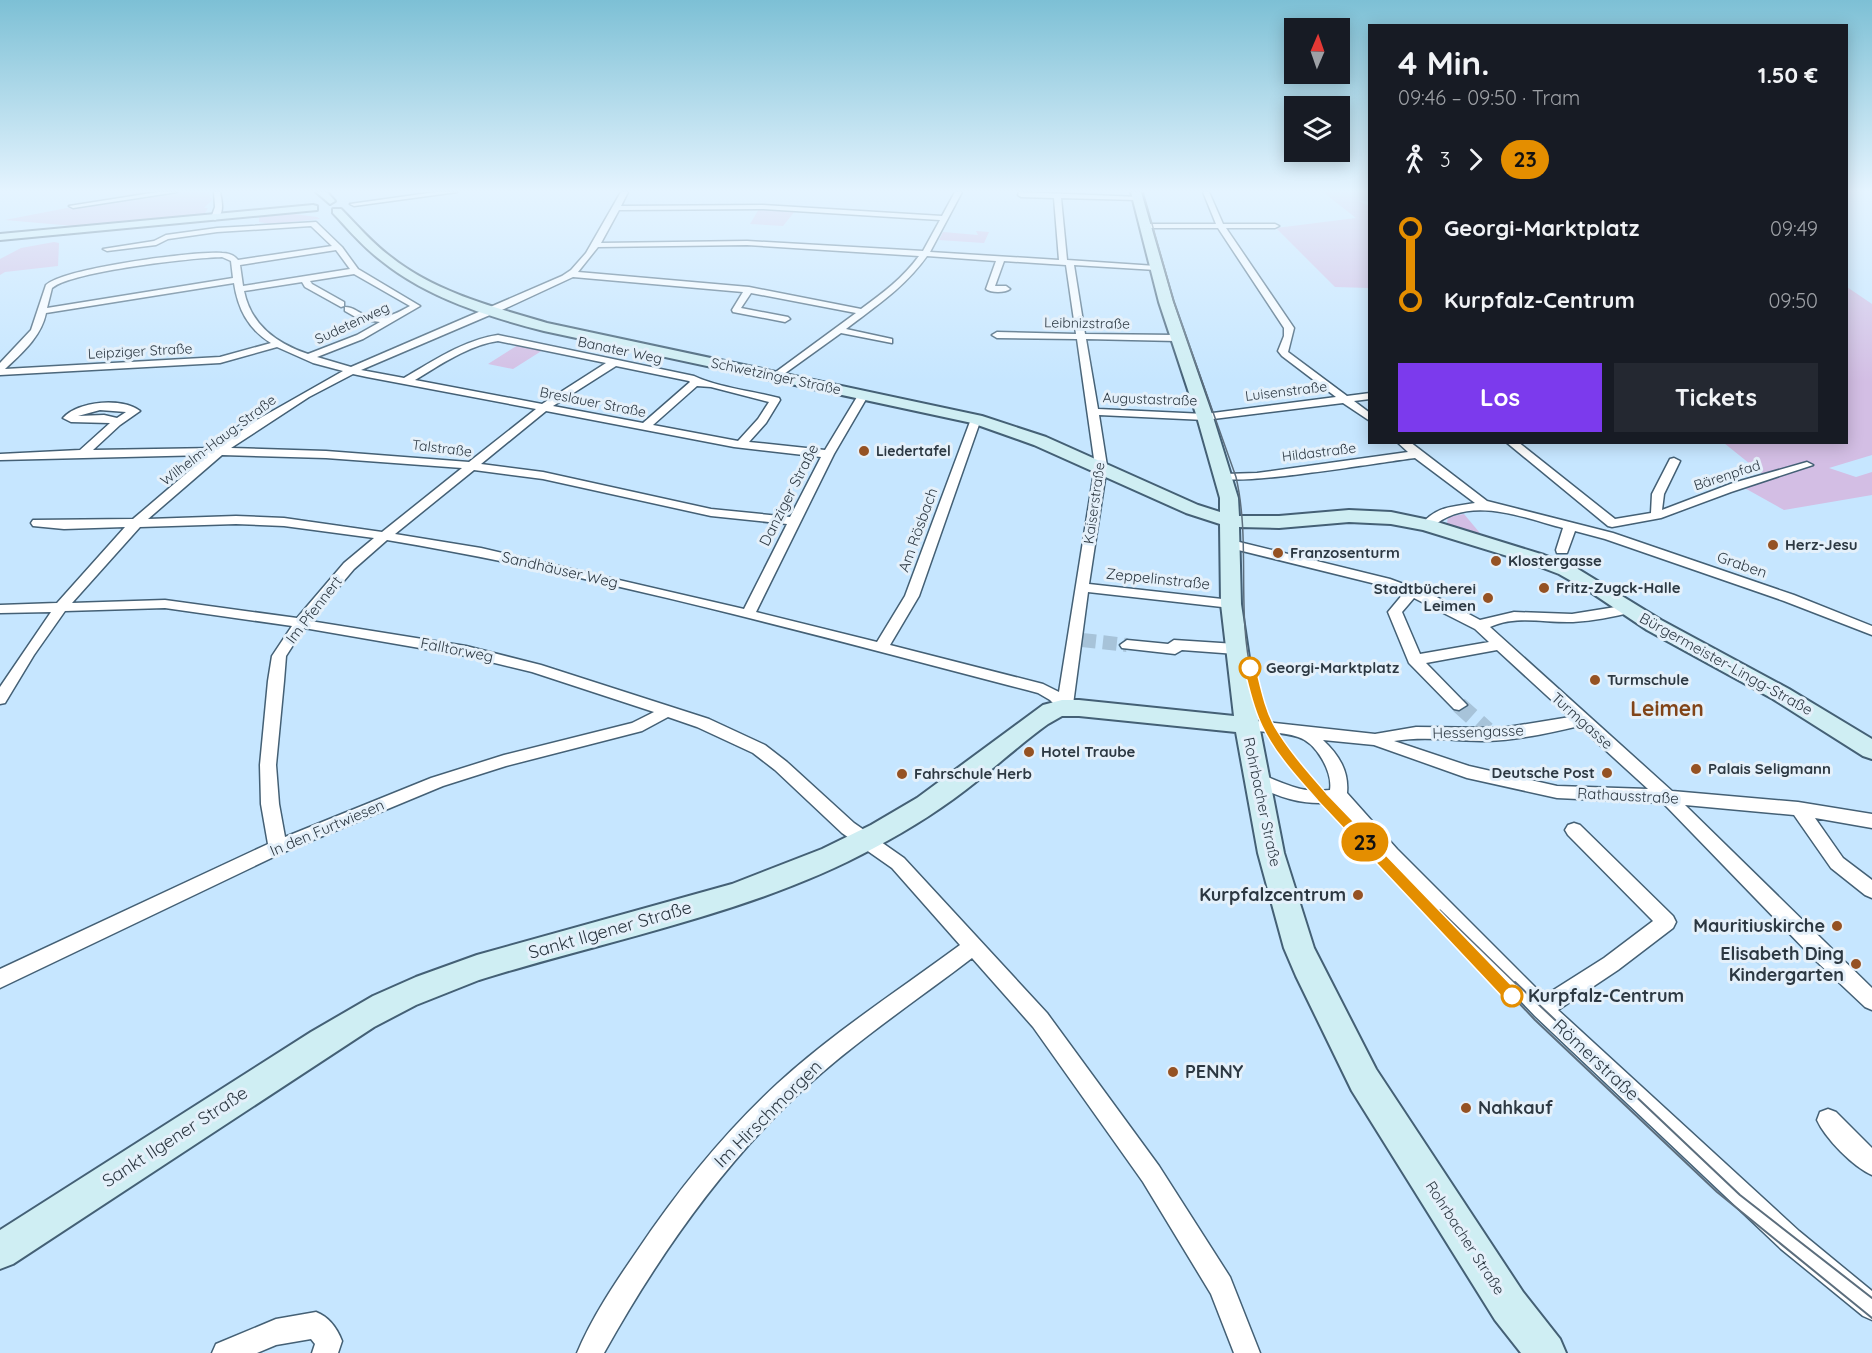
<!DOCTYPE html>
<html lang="de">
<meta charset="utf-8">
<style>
:root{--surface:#171b24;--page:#242831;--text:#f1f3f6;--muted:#9ea1a6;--accent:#7c3aed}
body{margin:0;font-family:Quicksand,sans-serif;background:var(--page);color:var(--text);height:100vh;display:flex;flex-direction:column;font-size:22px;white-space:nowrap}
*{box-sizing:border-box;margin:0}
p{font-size:20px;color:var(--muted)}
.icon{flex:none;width:33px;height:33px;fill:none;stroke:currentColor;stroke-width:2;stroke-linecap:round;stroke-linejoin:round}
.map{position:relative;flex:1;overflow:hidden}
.drawer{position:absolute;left:1368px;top:24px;width:480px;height:420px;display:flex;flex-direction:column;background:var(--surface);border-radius:0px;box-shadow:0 3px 15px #0003}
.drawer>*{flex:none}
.badge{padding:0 12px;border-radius:20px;font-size:21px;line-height:39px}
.needle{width:39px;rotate:2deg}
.controls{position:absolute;left:1284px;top:18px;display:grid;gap:12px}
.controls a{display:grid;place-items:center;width:66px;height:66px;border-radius:0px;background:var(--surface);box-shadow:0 3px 15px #0003;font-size:30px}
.map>.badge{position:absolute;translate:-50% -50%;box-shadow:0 0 0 3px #fff}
.legs{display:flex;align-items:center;gap:9px;height:66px;padding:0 30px;font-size:20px}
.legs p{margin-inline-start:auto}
.overview{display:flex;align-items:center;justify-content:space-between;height:102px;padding:0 30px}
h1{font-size:33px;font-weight:700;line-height:45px}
.primary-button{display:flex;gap:12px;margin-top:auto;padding:12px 30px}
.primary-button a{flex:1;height:69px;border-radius:0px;background:var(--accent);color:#fff;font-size:24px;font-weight:700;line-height:69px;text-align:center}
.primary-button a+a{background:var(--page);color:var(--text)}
ul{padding:0 30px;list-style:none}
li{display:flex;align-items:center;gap:21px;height:72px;font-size:22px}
li i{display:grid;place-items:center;width:9px;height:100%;margin:0 8px;background:currentColor}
li i::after{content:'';width:15px;height:15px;margin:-8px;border:4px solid;border-radius:50%;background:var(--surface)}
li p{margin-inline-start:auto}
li:first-child i{background:linear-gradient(#0000 50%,currentColor 0)}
li:last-child i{background:linear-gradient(currentColor 50%,#0000 0)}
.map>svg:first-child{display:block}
</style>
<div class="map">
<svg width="1872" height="1353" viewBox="0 0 1872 1353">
<rect width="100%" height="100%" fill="#c6e6ff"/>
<g fill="#d3bee4">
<path d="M 136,192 L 208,192 L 212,200 L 204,208 L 208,208 L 205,213 L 191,218 L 85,227 L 5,220 L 118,198 Z"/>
<path d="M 1323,192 L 1369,192 L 1369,200 L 1359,201 L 1369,206 L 1369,288 L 1335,287 L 1276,228 L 1356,218 Z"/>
<path d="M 759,209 L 795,211 L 783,226 L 750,224 Z"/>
<path d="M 294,214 L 317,217 L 320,219 L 271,224 L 259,222 L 259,217 Z"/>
<path d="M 976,231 L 989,232 L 984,243 L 939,240 L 943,232 L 978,235 Z"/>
<path d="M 54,242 L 59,243 L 58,266 L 5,272 L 0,275 L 0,259 L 21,248 Z"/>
<path d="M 1847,287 L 1872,304 L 1872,455 L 1829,468 L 1856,477 L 1872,472 L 1872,495 L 1784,510 L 1741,486 L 1765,476 L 1724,443 L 1846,442 Z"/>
<path d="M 518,345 L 543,350 L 513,369 L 488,364 Z"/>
<path d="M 1464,514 L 1484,538 L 1447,523 L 1448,517 Z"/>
</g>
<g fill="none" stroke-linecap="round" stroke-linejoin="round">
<path stroke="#a7c3d9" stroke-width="14" stroke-dasharray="14 7" stroke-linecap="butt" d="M 1082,640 L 1127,645"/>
<path stroke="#a7c3d9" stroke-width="17" stroke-dasharray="17 9" stroke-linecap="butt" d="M 1459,705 L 1487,730"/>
<defs>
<g id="street">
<path d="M 158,192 L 177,192 L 73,208 L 69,206 Z"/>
<path d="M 214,192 L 220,192 C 222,202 225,215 215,220 L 211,218 L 215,207 Z"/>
<path d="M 436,192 L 457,192 L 354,206 L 350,204 Z"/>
<path d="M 621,192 L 628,192 L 621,206 L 763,205 L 942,216 L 955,192 L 962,192 L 930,252 L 1059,260 L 1054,198 L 1021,197 L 1018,195 L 1019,192 L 1140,197 L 1138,200 L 1061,198 L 1067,260 L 1156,266 L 1160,268 L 1156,270 L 1074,265 L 1085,334 L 1177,335 L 1182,338 L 1177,341 L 1086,339 L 1098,409 L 1205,414 L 1336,397 L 1282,356 L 1278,351 L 1284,336 L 1284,328 L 1218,228 L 1144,228 L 1140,226 L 1144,224 L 1216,224 L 1203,192 L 1209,192 L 1223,224 L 1275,224 L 1279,226 L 1275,228 L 1226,228 L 1294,328 L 1288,352 L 1347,396 L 1370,393 L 1370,399 L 1354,401 L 1370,413 L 1370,421 L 1343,403 L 1205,420 L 1099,415 L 1107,466 L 1089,584 L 1231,600 L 1238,604 L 1231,608 L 1088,592 L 1072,712 L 1062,712 L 1050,700 L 1038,693 C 822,637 607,577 387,540 L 354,569 L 310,621 L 466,646 L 541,665 L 709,719 L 765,745 L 787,762 L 854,823 L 904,858 L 1047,1013 L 1159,1166 L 1230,1277 L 1260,1353 L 1234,1353 L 1211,1294 L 1143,1182 L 1033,1027 L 972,958 C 912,1004 848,1046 793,1099 C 716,1173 656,1260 604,1353 L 577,1353 C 592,1317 615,1283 637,1251 C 678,1190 724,1133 778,1083 C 834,1032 899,990 960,945 L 892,868 L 842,833 L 775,770 L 753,753 L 697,727 L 668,717 L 642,731 L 506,766 L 443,786 L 284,852 L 0,988 L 0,969 L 268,844 L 261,804 L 260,765 L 268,681 L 272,656 L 292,626 L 165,608 L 65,611 L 34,655 L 5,703 L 0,704 L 0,687 L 51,612 L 0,613 L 0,605 L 57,603 L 125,527 L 64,529 L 33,526 L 31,523 L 33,520 L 133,519 L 208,455 L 0,460 L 0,454 L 80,450 L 110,423 L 71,422 L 63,418 C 78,401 122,397 140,411 L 120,425 L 93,450 L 217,448 L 255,421 L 343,371 L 313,363 L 277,347 L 220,363 L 0,375 L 0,363 L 31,330 L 46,285 C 64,268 194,251 222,253 C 229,253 234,255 238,260 L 332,246 L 311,226 L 217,232 L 168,239 L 156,245 L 107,251 L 103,249 L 154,241 L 166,235 L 217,228 L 316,222 L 342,247 L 358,269 L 420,306 L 363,339 L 317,357 L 351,367 L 562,276 L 571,270 L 586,253 ZM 763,209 L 940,220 L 923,251 L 747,241 L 601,243 L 619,210 ZM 747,245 L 919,256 C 903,278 883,293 861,309 L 749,287 L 578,272 L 598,247 ZM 336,250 L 350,269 L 243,286 L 240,265 ZM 927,256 L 996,261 L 986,289 C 991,293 1005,293 1010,289 L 1006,286 L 995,286 L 1004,261 L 1066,265 L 1076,334 L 997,332 L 992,335 L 997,338 L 1077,339 L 1095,466 L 1059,692 L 1043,684 L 890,645 L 919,596 L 981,419 L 980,417 L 976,416 L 971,419 L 905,596 L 877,642 L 756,612 L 834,454 L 869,394 L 868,392 L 860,392 L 825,450 L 749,442 L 766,423 L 780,400 L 779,398 C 752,391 717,387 694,376 L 498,335 C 464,340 433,361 404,378 L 361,370 L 504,309 L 573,277 L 743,292 L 732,310 L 733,312 L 785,322 L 790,319 L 788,317 L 741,308 L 751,293 L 856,313 L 773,374 L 772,376 L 777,379 L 841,333 L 892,343 L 892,339 L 846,329 C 876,306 905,287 927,256 ZM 222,257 L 231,261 L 233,278 L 47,308 L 52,288 C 73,271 191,258 222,257 ZM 354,274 L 410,306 C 393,315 382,322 363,314 C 356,311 353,307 345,307 L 345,311 L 359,319 L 380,322 L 357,335 L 308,354 C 276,343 251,325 244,291 L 302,282 L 305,287 L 341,307 L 344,306 L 344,302 L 312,284 L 310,281 ZM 234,283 C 238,309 248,329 271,343 L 220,357 L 5,369 C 22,353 41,337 46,313 ZM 498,341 L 606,363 L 542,404 L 415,380 C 440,365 469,345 498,341 ZM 616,366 L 689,381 L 690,382 L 643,423 L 553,406 ZM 353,374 L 367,377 L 536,409 L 469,462 L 326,451 L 231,448 L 309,397 ZM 697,386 L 711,387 L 769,402 L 758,419 L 738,441 L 653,425 ZM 100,410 L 126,412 L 117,418 L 104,415 L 78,416 ZM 546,411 L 734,447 L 821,457 L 790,517 L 711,509 L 543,472 L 481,464 ZM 222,455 L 326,458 L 462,468 L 382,532 L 284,518 L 236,516 L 148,519 ZM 474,470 L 543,479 L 711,516 L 787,524 L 744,609 L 481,548 L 395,534 ZM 236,524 L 284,526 L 374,538 L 344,563 L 297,618 L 165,600 L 72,603 L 140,527 ZM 304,628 L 466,656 L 532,672 L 654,712 L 632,723 L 504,755 L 431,778 L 285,837 L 279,804 L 276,765 L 284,681 L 286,656 Z"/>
<path d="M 1397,442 L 1410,442 L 1487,501 L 1613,533 L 1794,595 L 1872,626 L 1872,635 L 1784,601 L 1605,539 L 1575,531 L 1567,553 L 1557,553 L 1556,550 L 1563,528 C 1521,517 1468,494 1431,528 L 1423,528 L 1421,525 C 1436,506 1452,507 1475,503 L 1415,458 C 1388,461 1231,488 1218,477 L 1224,474 L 1257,473 L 1408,452 Z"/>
<path d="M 1506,442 L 1518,442 L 1615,519 L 1651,513 L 1652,494 L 1670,459 L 1674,458 L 1680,461 L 1664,494 L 1662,510 L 1733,483 L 1807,462 L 1813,465 L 1731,492 L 1661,518 L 1612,527 L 1608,526 Z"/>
<path d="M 1231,540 L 1390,579 L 1433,595 L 1480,620 L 1514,612 L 1572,614 L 1628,605 L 1633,606 L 1635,609 L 1633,612 C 1613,617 1593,621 1573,622 C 1545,623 1516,615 1490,627 L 1672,791 L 1798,802 L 1872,814 L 1872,828 L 1815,818 L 1843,858 L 1872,880 L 1872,898 L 1865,895 L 1831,868 L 1794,815 L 1685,805 L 1872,988 L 1872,1010 L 1865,1007 L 1815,960 L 1663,803 L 1557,798 L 1467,778 L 1374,745 L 1323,740 C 1339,755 1349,771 1347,793 L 1397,849 L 1544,996 L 1604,958 L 1653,921 L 1568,835 L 1565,830 L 1568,825 L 1574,823 L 1580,825 L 1673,916 L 1676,922 L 1673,928 L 1618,970 L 1558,1010 L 1799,1231 L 1872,1291 L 1872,1320 L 1863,1316 L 1781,1249 L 1535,1016 L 1385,859 L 1334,802 C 1302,806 1278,797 1250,783 L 1248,779 L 1250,775 L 1256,773 C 1284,782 1298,794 1330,790 C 1333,772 1316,742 1298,737 C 1283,732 1263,732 1247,730 L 1241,729 L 1239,725 L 1241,721 L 1247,720 L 1375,734 L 1416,727 L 1502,728 L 1570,717 L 1497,650 L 1426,663 L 1467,705 L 1459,710 L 1454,709 L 1409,663 L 1388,612 L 1403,594 L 1380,585 L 1226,547 L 1225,544 ZM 1414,598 L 1475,629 L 1489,642 L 1420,654 L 1402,612 ZM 1579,726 L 1648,789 L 1557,786 L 1469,766 L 1394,741 C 1425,736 1456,741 1487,741 C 1518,740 1549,733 1579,726 Z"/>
<path d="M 1127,640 L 1168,644 L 1174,640 L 1236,644 L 1243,649 L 1236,654 L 1182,650 L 1175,654 L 1122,648 L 1120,645 Z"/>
<path d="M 1828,1109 L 1836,1112 L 1872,1148 L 1872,1175 C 1853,1167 1825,1138 1817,1120 L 1820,1112 Z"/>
<path d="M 316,1312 C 329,1317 337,1328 342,1341 L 338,1353 L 312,1353 L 315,1344 L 311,1339 L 276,1345 L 257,1353 L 212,1353 L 216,1344 L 276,1319 Z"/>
</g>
<g id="secondary">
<path d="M 316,192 L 327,192 L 335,201 L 330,204 Z"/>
<path d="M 1131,192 L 1141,192 L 1173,302 L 1213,417 L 1238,498 L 1239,516 L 1279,516 L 1349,510 L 1391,512 L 1434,521 L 1544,555 L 1573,566 L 1661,620 L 1789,689 L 1872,739 L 1872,759 L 1863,756 L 1773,699 L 1647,630 L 1589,591 L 1559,574 L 1530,563 L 1423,530 L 1391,524 L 1349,522 L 1279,528 L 1239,527 L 1241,604 L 1259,725 L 1284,853 L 1314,948 L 1376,1069 L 1523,1292 L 1560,1339 L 1566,1353 L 1521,1353 L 1495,1320 L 1352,1091 L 1296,976 L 1284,948 L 1258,853 L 1236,732 L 1079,716 L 1062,716 L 1048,724 C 1023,742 1001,762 977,781 C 945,807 910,829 874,848 C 752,914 610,939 479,980 L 416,1005 L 374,1027 L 13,1264 L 0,1269 L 0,1230 L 311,1032 L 373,996 L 416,977 L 477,955 L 732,884 L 822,849 L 871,825 L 917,798 L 1043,705 L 1062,700 L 1079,700 L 1234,716 L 1221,604 L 1220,524 L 1186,513 L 1034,445 L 972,423 L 544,331 C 489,317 428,298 383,262 C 364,248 349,230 333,213 L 333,209 L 341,209 C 357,225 372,243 391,257 C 435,292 493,307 547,323 L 982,416 L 1046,437 L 1198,505 L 1220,512 L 1220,498 L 1197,417 L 1159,302 Z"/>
<path d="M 313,205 L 317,206 L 317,210 L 0,240 L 0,234 Z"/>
</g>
</defs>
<use href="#street" stroke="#446075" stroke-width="3"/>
<use href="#secondary" stroke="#446075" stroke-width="4"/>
<use href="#street" fill="#fff" fill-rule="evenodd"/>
<use href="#secondary" fill="#cfeef3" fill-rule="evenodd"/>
<g stroke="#5c6e7d" stroke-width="1.5">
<path d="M 1143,192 L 1174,302 L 1236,477 C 1251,542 1236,611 1252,676 C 1270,752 1331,808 1384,863 C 1423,903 1462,943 1500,984"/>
<path d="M 1440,910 L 1516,984"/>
</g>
<g stroke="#5c6e7d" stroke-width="2">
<path d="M 1499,982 L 1535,1020 L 1717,1192 L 1872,1318"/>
<path d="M 1515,982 L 1740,1195 L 1872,1298"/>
</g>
</g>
<linearGradient id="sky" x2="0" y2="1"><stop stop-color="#7dc0d5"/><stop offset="0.5" stop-color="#e5f4ff"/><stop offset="1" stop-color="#e5f4ff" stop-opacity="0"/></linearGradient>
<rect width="1872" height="382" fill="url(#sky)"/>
<path fill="#e48e00" stroke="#fff" stroke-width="1.5" d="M 1250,664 L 1256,668 C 1261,688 1265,709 1275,727 C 1289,751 1309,773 1327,794 L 1517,991 L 1520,996 L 1517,1001 L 1512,1003 L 1506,1001 L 1318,801 C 1298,778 1275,754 1262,726 C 1253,708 1249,688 1244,668 Z"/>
<g fill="#955223" stroke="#e4f0fa" stroke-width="2">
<circle cx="864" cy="451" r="6"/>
<circle cx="1773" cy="545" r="6"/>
<circle cx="1278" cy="553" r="6"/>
<circle cx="1496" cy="561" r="6"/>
<circle cx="1544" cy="588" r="6"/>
<circle cx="1488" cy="598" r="6"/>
<circle cx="1595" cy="680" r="6"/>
<circle cx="1029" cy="752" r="6"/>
<circle cx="1696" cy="769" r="6"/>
<circle cx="1607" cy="773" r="6"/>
<circle cx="902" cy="774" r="6"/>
<circle cx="1358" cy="895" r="6"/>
<circle cx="1837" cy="926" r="6"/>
<circle cx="1856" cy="964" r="6"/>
<circle cx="1173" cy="1072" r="6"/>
<circle cx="1466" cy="1108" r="6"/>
</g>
<g fill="#fff" stroke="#e48e00" stroke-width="3">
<circle cx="1250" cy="668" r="10"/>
<circle cx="1512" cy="996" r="10"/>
</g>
<g text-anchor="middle" stroke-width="6" stroke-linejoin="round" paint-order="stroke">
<g font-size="14" fill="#2c3842" stroke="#e4f0fa">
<text transform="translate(352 323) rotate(-25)" y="5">Sudetenweg</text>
<text transform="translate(1087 323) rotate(1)" y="5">Leibnizstraße</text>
<text transform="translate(620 350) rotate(12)" y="5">Banater Weg</text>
<text transform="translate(140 351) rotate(-3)" y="5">Leipziger Straße</text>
<text transform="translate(776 376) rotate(12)" y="5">Schwetzinger Straße</text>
<text transform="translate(1286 391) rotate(-7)" y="5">Luisenstraße</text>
<text transform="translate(1150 399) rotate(2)" y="5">Augustastraße</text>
<text transform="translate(593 402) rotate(11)" y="5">Breslauer Straße</text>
<text transform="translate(218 440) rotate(-37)" y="5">Wilhelm-Haug-Straße</text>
<text transform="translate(442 448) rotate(7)" y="5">Talstraße</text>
<text transform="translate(1319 452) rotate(-7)" y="5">Hildastraße</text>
<text transform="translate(1727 475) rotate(-18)" y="5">Bärenpfad</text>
<text transform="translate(1094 503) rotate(-82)" y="5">Kaiserstraße</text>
</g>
<g font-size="14" font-weight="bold" fill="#2c3842" stroke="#e4f0fa" text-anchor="start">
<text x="876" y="456">Liedertafel</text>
</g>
<g font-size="15" fill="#2c3842" stroke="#e4f0fa">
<text transform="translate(789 495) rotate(-63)" y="5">Danziger Straße</text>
<text transform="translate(918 530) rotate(-70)" y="5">Am Rösbach</text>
<text transform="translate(1742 565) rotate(19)" y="5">Graben</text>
<text transform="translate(560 570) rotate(13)" y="5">Sandhäuser Weg</text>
<text transform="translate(1158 579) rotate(6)" y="5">Zeppelinstraße</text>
<text transform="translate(314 610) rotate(-52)" y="5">Im Pfennert</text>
<text transform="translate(457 650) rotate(11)" y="5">Falltorweg</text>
<text transform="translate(1726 664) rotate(29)" y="5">Bürgermeister-Lingg-Straße</text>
<text transform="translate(1582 721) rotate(42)" y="5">Turmgasse</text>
<text transform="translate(1478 732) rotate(-2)" y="5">Hessengasse</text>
<text transform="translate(1628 796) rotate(3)" y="5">Rathausstraße</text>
<text transform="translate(1262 802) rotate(78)" y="5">Rohrbacher Straße</text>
<text transform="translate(327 828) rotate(-23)" y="5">In den Furtwiesen</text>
<text transform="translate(1465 1238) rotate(57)" y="5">Rohrbacher Straße</text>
</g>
<g font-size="15" font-weight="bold" fill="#2c3842" stroke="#e4f0fa" text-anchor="start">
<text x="1785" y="550">Herz-Jesu</text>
<text x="1290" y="558">Franzosenturm</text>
<text x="1508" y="566">Klostergasse</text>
<text x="1556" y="593">Fritz-Zugck-Halle</text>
<text x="1476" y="594" text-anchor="end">Stadtbücherei<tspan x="1476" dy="17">Leimen</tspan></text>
<text x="1607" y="685">Turmschule</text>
<text x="1041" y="757">Hotel Traube</text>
<text x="1708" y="774">Palais Seligmann</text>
<text x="1595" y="778" text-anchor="end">Deutsche Post</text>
<text x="914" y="779">Fahrschule Herb</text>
</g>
<g font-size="15" font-weight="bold" fill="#2c3842" stroke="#e4f0fa" text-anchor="start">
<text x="1266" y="673">Georgi-Marktplatz</text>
</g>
<g font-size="18" font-weight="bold" fill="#2c3842" stroke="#e4f0fa" text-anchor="end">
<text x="1346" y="901">Kurpfalzcentrum</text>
<text x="1825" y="932">Mauritiuskirche</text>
<text x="1844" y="960">Elisabeth Ding<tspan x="1844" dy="21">Kindergarten</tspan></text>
<text x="1185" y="1078" text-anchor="start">PENNY</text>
<text x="1478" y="1114" text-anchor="start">Nahkauf</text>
</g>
<g font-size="18" fill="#2c3842" stroke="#e4f0fa">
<text transform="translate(610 930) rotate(-16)" y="6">Sankt Ilgener Straße</text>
<text transform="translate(1596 1060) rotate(43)" y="6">Römerstraße</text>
<text transform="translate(768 1114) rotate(-45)" y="6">Im Hirschmorgen</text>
<text transform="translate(175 1137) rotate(-33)" y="6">Sankt Ilgener Straße</text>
</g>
<g font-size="18" font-weight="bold" fill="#2c3842" stroke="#e4f0fa" text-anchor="start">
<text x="1528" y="1002">Kurpfalz-Centrum</text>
</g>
<g font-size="21" font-weight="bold" fill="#814418" stroke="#e4f0fa">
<text x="1667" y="716">Leimen</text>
</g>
</g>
</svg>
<div class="controls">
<a><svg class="needle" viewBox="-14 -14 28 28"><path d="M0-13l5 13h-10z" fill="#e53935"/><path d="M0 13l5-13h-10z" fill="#9ea1a6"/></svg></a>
<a><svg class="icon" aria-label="layers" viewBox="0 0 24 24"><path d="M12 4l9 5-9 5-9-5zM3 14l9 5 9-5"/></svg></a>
</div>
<b class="badge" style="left:1365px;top:842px;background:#e48e00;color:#111">23</b>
<section class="drawer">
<div class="overview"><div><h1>4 Min.</h1><p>09:46 – 09:50 · Tram</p></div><b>1.50 €</b></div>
<div class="legs"><svg class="icon" aria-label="walk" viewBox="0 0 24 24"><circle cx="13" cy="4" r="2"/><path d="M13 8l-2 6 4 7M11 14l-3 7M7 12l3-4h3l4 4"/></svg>3<svg class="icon" aria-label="forward" viewBox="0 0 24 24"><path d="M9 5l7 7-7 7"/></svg><b class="badge" style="background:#e48e00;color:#111">23</b></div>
<ul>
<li><i style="color:#e48e00"></i><b>Georgi-Marktplatz</b><p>09:49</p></li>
<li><i style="color:#e48e00"></i><b>Kurpfalz-Centrum</b><p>09:50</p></li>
</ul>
<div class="primary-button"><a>Los</a><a>Tickets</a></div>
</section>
</div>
